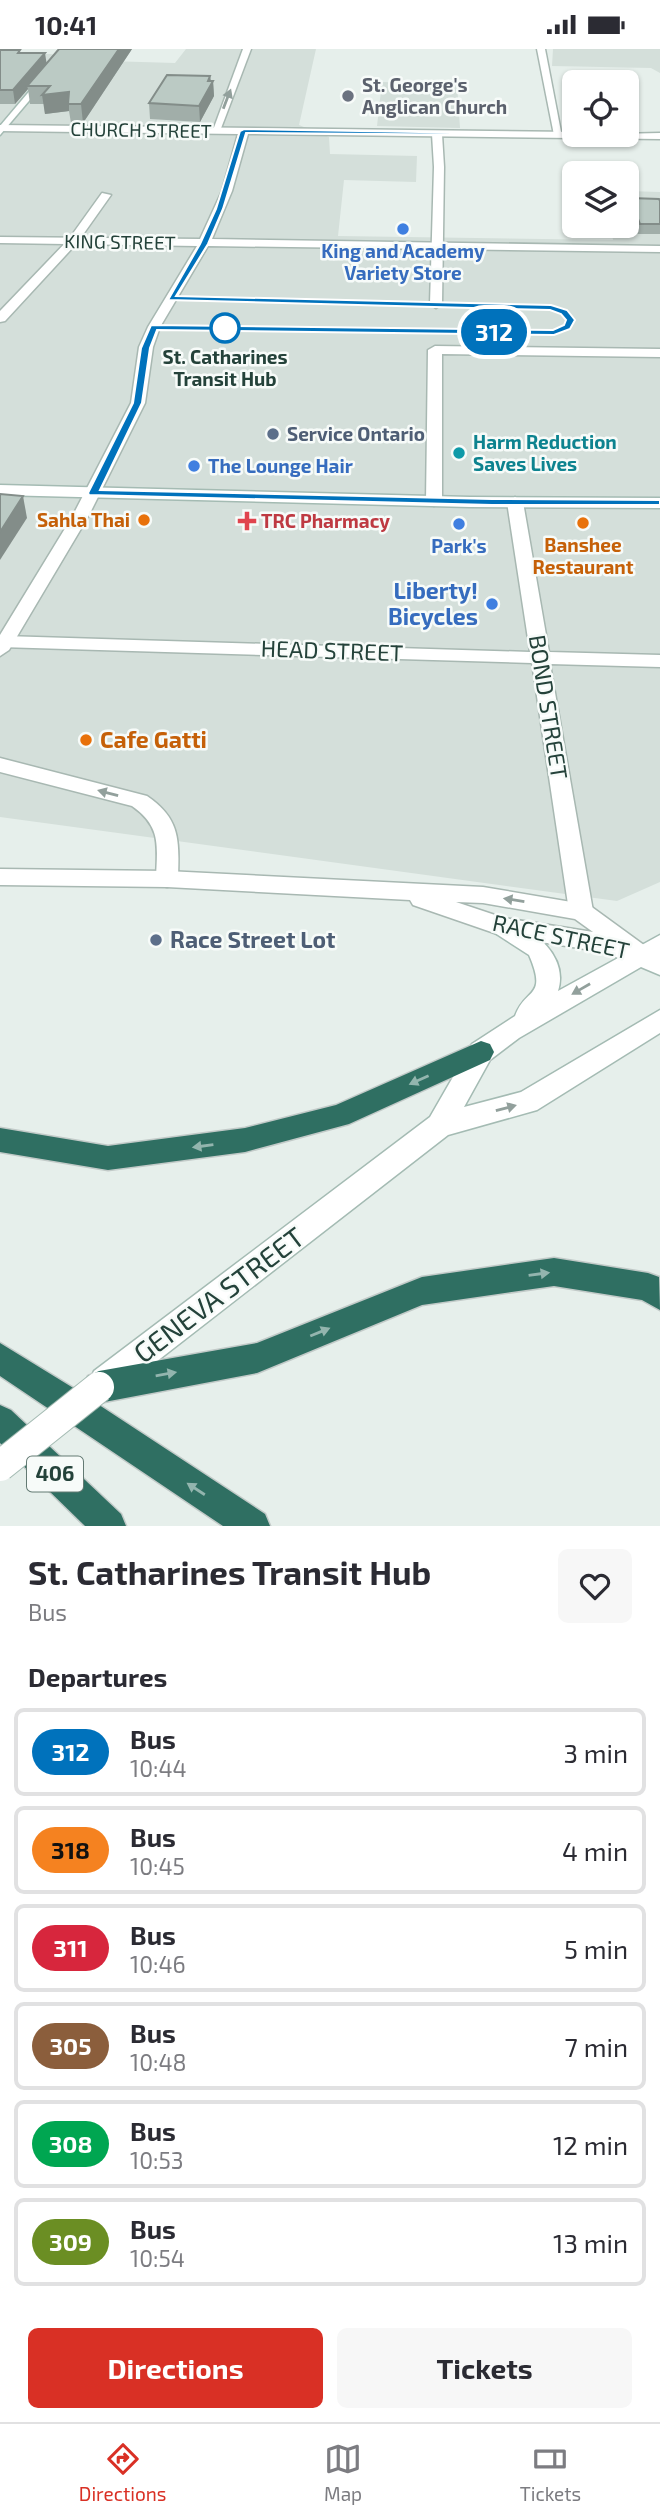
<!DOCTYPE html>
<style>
:root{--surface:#fff;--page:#f7f7f7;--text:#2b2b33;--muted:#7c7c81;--line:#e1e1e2;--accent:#d93025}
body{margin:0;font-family:"Exo 2",sans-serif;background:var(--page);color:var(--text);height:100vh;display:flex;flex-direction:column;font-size:26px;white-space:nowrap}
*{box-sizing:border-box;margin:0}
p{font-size:23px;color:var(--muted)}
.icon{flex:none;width:38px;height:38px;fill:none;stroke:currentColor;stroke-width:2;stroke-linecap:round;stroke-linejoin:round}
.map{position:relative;height:1477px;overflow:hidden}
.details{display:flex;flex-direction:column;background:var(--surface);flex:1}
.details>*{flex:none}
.badge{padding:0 14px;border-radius:23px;font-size:24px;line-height:46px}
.tools{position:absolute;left:562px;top:21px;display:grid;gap:14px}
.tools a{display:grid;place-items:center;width:77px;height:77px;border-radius:10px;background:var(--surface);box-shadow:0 2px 5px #0004;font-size:35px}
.map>.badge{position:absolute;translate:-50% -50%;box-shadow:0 0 0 4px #fff}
h2{padding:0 28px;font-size:26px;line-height:63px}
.round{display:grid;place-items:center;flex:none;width:74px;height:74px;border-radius:10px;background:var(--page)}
.overview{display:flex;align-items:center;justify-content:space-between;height:119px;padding:0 28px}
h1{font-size:33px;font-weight:700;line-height:52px}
.primary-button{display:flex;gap:14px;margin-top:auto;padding:14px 28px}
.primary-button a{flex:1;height:80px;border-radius:10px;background:var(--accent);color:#fff;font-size:28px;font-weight:700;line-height:80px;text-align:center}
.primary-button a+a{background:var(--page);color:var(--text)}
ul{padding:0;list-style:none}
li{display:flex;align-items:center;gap:21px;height:88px;margin:0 14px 10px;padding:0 14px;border:4px solid var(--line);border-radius:10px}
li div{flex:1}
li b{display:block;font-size:26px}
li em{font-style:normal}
li .badge{min-width:77px;font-weight:700;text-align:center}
.status{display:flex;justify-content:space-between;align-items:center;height:49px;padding:0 35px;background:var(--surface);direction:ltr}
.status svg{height:19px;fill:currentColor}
.menu{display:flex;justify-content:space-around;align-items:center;height:98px;border-top:2px solid var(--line);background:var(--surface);font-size:19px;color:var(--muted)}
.menu a{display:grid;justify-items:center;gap:4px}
.menu .selected{color:var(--accent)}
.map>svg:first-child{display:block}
</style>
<div class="status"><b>10:41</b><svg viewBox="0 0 49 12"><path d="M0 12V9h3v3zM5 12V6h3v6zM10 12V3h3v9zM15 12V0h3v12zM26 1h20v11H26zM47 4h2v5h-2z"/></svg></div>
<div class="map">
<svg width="660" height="1477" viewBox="0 0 660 1477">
<rect width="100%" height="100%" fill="#e6efeb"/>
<g fill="#d4dfda">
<path d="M 186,0 L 316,0 L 299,76 L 329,88 L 330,105 L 417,107 L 416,133 L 344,131 L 338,187 L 613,191 L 611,177 L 626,177 L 627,142 L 660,143 L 660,833 L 617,852 L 0,768 L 0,5 L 51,5 L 74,11 L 175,14 Z"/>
<path d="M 553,0 L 660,0 L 660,24 L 651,19 L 552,17 Z"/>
<path d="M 382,33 L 457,35 L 460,79 L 377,77 Z"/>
</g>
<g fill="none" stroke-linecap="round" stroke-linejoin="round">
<defs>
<g id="minor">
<path d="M 243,0 L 251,0 L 220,82 L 212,84 Z"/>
<path d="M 537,0 L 545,0 L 562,88 L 554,86 Z"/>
<path d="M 437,82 L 442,85 L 444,118 L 442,255 L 436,259 L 430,255 L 434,118 L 432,85 Z"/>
<path d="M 102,144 L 111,146 L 77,194 L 5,272 L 0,273 L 0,262 L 69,190 Z"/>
<path d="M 435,297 L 660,300 L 660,308 L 442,305 L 442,452 L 434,457 L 426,452 L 428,301 Z"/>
<path d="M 515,448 L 523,453 L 549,603 L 660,606 L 660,618 L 550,615 L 593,862 L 589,868 L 581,871 L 573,868 L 569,862 L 532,614 L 0,598 L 0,588 L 4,587 L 530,603 L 507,453 Z"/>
<path d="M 0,709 L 147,747 C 181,770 179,792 178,830 L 175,836 L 167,838 L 159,836 L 156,830 C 157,797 162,778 132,757 L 0,723 Z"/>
</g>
<g id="tertiary">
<path d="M 0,76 L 574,83 L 574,86 L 660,84 L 660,90 L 248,85 L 232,142 L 212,190 L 660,197 L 660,203 L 208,197 L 160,278 L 153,298 L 145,354 L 88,468 L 9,601 L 0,607 L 0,586 L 72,468 L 131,354 L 139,298 L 148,278 L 197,197 L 0,194 L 0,188 L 200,190 L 222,142 L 238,85 L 0,82 Z"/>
<path d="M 0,820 L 167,822 L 483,838 L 589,856 L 648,899 L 652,906 L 648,913 L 640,915 L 591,901 L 503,887 L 413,856 L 410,851 L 167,838 L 0,836 ZM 456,853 L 483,854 L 575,870 L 593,883 L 504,869 Z"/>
</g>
<g id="secondary">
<path d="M 65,0 L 73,0 L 0,86 L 0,77 Z"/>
<path d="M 0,436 L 470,448 L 660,449 L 660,459 L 470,458 L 0,446 Z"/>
<path d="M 503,869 C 533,879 569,907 558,942 L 660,886 L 660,926 L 641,918 L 519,989 L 490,1011 L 464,1058 L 521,1043 L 660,961 L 660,984 L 537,1061 L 448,1086 L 116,1344 L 105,1349 L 94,1344 L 89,1333 L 94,1322 L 430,1068 L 472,995 L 515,967 C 525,938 548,950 529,906 L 495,884 L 491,878 L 495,872 Z"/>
</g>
<g id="motorway">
<path d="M 481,992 L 490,995 L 494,1003 L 490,1011 L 349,1075 L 245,1103 L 108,1121 L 0,1103 L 0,1079 L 108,1097 L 245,1079 L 336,1056 Z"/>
<path d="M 554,1209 L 648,1224 L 659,1228 L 660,1261 L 642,1251 L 554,1237 L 422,1256 L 257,1324 L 99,1354 L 90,1350 L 265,1465 L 270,1477 L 223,1477 L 0,1327 L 0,1294 L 88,1348 L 83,1338 L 88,1327 L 99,1322 L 257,1294 L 422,1228 Z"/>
<path d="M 0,1356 L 11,1361 L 121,1465 L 126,1477 L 85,1477 L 0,1394 Z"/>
</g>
</defs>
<use href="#minor" stroke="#a8b8b2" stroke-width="3"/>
<use href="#tertiary" stroke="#a8b8b2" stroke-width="3"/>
<use href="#secondary" stroke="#a4bbb3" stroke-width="3"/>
<use href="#motorway" stroke="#c2cac8" stroke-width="3"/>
<use href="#minor" fill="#fff" fill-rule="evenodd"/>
<use href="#tertiary" fill="#fff" fill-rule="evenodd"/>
<use href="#secondary" fill="#fff" fill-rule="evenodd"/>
<use href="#motorway" fill="#2f6f62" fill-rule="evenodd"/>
<defs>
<path id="secondary-bridge" d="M 0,1417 L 99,1338"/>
</defs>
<use href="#secondary-bridge" stroke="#a4bbb3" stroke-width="32" stroke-linecap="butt"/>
<use href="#secondary-bridge" stroke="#fff" stroke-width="30"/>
</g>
<g fill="#a1aea9">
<path d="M 132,0 L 83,74 L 71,74 L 69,62 L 45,65 L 44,55 L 30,55 L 28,40 L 15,55 L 0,55 L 0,1 L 21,4 L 47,14 Z"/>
<path d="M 210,27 L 211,32 L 213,32 L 214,47 L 200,73 L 150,70 L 149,54 Z"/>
<path d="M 630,149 L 660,152 L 660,185 L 638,185 L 628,159 Z"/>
</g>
<g fill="#838d89">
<path d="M 119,0 L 132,0 L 83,74 L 81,55 Z"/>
<path d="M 45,4 L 47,17 L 27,37 L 28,40 L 15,55 L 13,41 Z"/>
<path d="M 210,27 L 211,36 L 213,32 L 214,47 L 200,73 L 199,57 Z"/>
<path d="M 69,43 L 69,62 L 45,65 L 42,46 Z"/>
<path d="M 23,447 L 27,469 L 0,511 L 0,483 Z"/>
</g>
<g fill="#bbcac4" stroke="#838d89" stroke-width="2">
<path d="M 59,0 L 119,0 L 81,55 L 68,55 L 69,43 L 42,46 L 50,37 L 27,37 Z"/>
<path d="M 0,1 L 20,1 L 18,4 L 45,4 L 13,41 L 0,41 Z"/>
<path d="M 167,26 L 210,27 L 208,32 L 213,32 L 199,57 L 149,54 Z"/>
<path d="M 630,149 L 659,150 L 660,152 L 660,175 L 640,175 Z"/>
<path d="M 0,445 L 23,447 L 0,483 Z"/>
</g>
<defs><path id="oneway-solid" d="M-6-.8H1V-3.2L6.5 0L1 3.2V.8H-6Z" transform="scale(1.75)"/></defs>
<g fill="#92a09c">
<use href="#oneway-solid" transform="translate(227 50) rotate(-69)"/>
<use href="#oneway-solid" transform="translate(108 744) rotate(-165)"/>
<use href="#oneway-solid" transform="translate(514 851) rotate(-171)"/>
<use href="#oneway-solid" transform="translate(581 940) rotate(150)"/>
<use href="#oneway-solid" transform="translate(506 1059) rotate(-15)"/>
</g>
<g fill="#93b5ae">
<use href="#oneway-solid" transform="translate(419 1031) rotate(156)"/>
<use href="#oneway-solid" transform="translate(203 1097) rotate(172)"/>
<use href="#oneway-solid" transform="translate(539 1225) rotate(-8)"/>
<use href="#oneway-solid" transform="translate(320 1283) rotate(-22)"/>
<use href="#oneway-solid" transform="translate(166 1325) rotate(-10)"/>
<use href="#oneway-solid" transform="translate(196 1440) rotate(-147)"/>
</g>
<path fill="#0072bc" stroke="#fff" stroke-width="2" d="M 244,80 L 660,87 L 246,84 L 223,160 L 208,195 L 176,247 L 551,256 L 567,261 L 575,271 L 570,280 L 554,286 L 157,281 L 150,299 L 142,354 L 100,441 L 492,450 L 660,451 L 660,456 L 492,456 L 89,446 L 88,444 L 133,354 L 141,299 L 151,276 L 553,281 L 564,276 L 566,271 L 561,265 L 550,261 L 168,251 L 200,195 L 216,160 L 240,82 Z"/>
<circle fill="#6b7280" stroke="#f7fbf9" stroke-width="2.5" cx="348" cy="47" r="7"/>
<g fill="#3f7fe0" stroke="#f7fbf9" stroke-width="2.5">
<circle cx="403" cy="180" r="7"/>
<circle cx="194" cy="417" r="7"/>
<circle cx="459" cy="475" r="7"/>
<circle cx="492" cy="555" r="7"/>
</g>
<circle fill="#fff" stroke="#0072bc" stroke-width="3.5" cx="225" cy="279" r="14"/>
<g fill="#5c6f8a" stroke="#f7fbf9" stroke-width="2.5">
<circle cx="273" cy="385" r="7"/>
<circle cx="156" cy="891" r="7"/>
</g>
<circle fill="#0f9aa8" stroke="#f7fbf9" stroke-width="2.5" cx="459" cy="404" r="7"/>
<g fill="#e8710a" stroke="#f7fbf9" stroke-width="2.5">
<circle cx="144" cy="471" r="7"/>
<circle cx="583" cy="474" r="7"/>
<circle cx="86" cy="691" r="7"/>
</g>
<path fill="#e0444e" stroke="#f7fbf9" stroke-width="2.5" d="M243.5 461.5h7v7h7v7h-7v7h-7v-7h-7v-7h7z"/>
<g text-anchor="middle" stroke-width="5" stroke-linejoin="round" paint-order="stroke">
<g font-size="19" font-weight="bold" fill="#5b616d" stroke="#f7fbf9" text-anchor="start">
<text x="362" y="43">St. George's<tspan x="362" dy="22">Anglican Church</tspan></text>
</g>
<g font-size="19" fill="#24423a" stroke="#f7fbf9">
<text transform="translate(141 81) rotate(1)" y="7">CHURCH STREET</text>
<text transform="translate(120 193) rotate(1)" y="7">KING STREET</text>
</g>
<g font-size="19" font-weight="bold" fill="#366cbe" stroke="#f7fbf9">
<text x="403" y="209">King and Academy<tspan x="403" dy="22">Variety Store</tspan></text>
<text x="208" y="424" text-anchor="start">The Lounge Hair</text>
<text x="459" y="504">Park's</text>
</g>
<g font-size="19" font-weight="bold" fill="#24423a" stroke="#f7fbf9">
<text x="225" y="315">St. Catharines<tspan x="225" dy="22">Transit Hub</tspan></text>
</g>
<g font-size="19" font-weight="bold" fill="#4e5e75" stroke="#f7fbf9" text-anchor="start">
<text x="287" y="392">Service Ontario</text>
</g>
<g font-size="19" font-weight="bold" fill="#0d838f" stroke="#f7fbf9" text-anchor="start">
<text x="473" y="400">Harm Reduction<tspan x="473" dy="22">Saves Lives</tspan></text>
</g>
<g font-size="19" font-weight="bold" fill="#c56008" stroke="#f7fbf9" text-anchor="end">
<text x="130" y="478">Sahla Thai</text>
<text x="583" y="503" text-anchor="middle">Banshee<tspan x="583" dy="22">Restaurant</tspan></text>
</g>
<g font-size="19" font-weight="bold" fill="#be3a42" stroke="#f7fbf9" text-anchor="start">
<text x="261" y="479">TRC Pharmacy</text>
</g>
<rect fill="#f7fbf9" stroke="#637a73" stroke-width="2" x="27" y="1407.5" width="56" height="35" rx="5"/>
<g font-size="21" font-weight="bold" fill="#24423a">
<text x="55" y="1432">406</text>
</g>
<g font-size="23" font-weight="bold" fill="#366cbe" stroke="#f7fbf9" text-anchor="end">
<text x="478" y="550">Liberty!<tspan x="478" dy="26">Bicycles</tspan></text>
</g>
<g font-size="23" fill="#24423a" stroke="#f7fbf9">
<text transform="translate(332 602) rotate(2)" y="8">HEAD STREET</text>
<text transform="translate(548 658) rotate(81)" y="8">BOND STREET</text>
<text transform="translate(561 888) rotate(12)" y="8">RACE STREET</text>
</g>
<g font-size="23" font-weight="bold" fill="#c56008" stroke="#f7fbf9" text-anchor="start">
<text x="100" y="699">Cafe Gatti</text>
</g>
<g font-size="23" font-weight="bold" fill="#4e5e75" stroke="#f7fbf9" text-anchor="start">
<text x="170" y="899">Race Street Lot</text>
</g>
<g font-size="28" fill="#24423a" stroke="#f7fbf9">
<text transform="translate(219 1246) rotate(-37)" y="10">GENEVA STREET</text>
</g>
</g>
</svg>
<div class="tools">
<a><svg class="icon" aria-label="locate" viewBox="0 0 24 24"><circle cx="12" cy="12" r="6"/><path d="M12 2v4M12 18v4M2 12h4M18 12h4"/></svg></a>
<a><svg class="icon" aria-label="layers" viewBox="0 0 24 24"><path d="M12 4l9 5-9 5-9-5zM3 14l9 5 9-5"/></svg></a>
</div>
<b class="badge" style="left:494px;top:283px;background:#0072bc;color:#fff">312</b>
</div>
<section class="details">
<div class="overview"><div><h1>St. Catharines Transit Hub</h1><p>Bus</p></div><a class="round"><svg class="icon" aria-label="heart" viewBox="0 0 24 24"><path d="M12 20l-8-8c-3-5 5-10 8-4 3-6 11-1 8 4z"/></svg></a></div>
<h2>Departures</h2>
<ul>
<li><span class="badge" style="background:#0072bc;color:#fff">312</span><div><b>Bus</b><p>10:44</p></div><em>3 min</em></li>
<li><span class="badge" style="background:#f58220;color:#111">318</span><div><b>Bus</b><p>10:45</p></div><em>4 min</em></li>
<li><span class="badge" style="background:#d7263d;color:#fff">311</span><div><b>Bus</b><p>10:46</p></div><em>5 min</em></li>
<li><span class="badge" style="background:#8b5e3c;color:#fff">305</span><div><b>Bus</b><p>10:48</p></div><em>7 min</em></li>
<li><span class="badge" style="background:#00a651;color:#fff">308</span><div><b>Bus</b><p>10:53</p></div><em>12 min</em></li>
<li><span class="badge" style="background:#6b8e23;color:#fff">309</span><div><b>Bus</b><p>10:54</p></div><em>13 min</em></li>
</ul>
<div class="primary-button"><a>Directions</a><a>Tickets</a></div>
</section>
<nav class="menu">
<a class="selected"><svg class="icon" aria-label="directions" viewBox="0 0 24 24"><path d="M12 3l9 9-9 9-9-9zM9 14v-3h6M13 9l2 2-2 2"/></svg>Directions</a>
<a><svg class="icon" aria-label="map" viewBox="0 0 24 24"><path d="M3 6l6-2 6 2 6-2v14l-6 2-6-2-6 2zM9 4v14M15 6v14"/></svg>Map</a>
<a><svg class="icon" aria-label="tickets" viewBox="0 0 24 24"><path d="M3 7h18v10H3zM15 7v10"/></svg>Tickets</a>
</nav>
